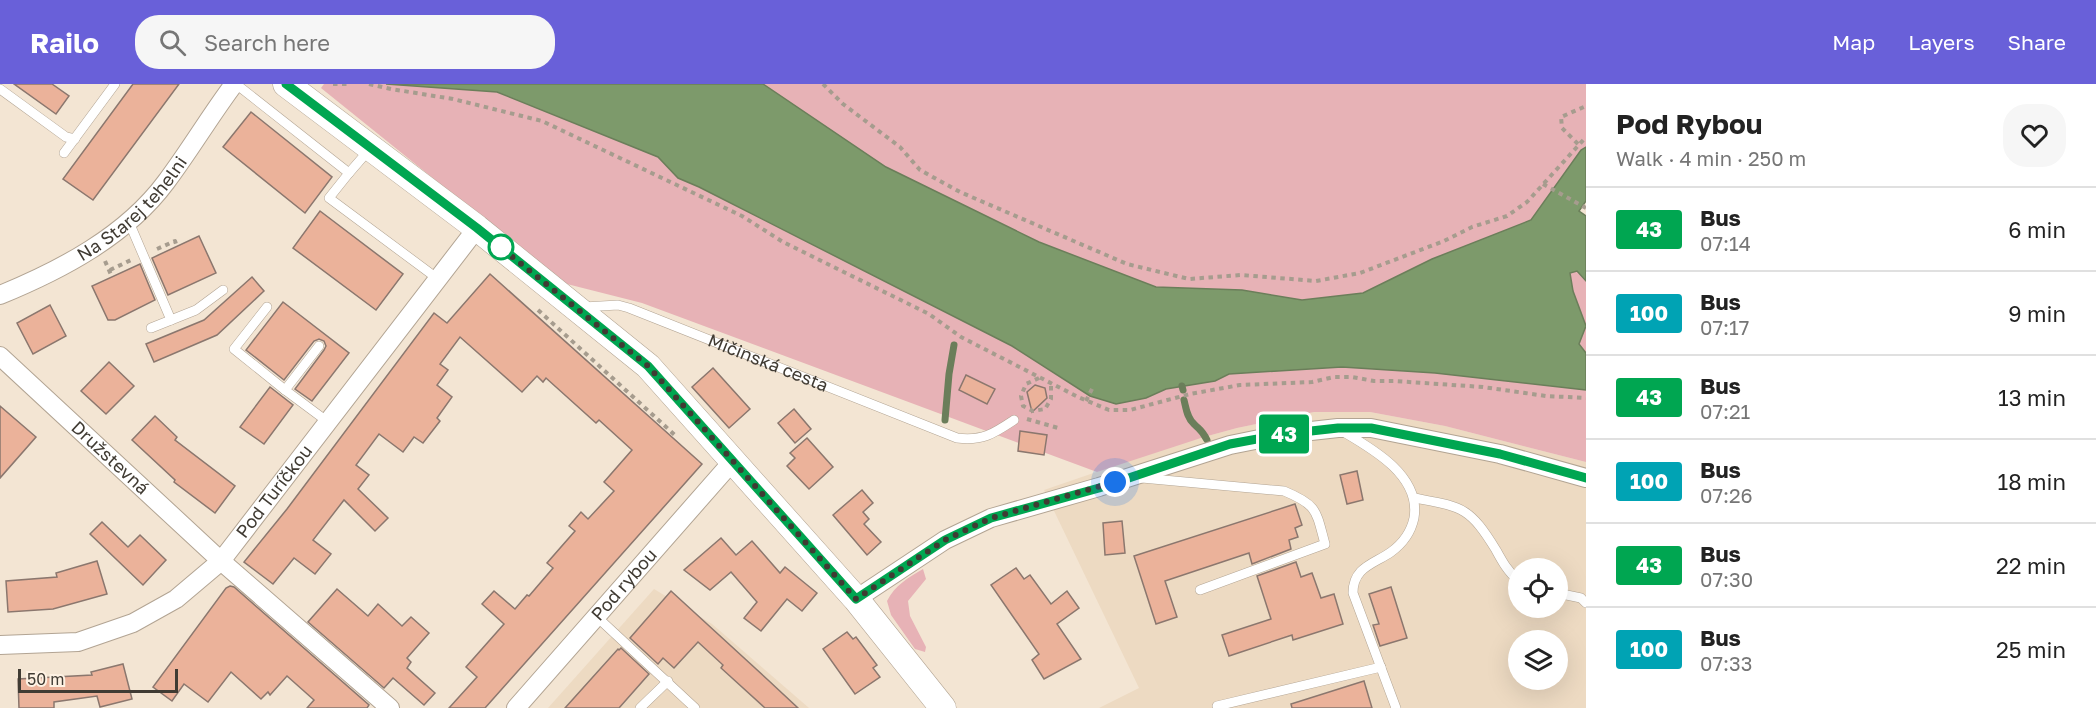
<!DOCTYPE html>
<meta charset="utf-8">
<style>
:root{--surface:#fff;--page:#f6f6f6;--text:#222;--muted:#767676;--line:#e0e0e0;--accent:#6960d9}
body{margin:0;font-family:"Golos Text",sans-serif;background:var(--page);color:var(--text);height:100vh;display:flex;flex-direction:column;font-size:22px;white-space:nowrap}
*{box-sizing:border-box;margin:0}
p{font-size:20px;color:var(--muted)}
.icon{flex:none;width:33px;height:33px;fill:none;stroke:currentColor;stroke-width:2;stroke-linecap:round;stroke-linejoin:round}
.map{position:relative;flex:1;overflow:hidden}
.sheet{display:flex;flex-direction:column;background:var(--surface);width:510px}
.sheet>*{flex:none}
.badge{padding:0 12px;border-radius:4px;font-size:21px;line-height:39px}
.fabs{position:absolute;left:1508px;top:474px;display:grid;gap:12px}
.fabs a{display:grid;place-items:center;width:60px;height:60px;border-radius:50%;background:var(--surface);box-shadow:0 6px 24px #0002;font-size:30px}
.scale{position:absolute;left:18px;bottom:15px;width:160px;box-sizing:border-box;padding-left:6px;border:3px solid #403b33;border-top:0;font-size:16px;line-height:21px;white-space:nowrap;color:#403b33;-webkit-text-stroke:4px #fef2e4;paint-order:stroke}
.you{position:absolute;width:30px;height:30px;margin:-15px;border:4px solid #fff;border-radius:50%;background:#1a73e8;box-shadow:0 0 0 9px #1a73e833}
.map>.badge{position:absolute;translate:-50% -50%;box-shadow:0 0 0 3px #fff}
.round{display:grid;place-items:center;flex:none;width:63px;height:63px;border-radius:24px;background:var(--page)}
.summary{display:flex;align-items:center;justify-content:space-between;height:102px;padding:0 30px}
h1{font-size:28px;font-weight:700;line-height:45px}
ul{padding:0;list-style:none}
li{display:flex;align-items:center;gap:18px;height:84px;padding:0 30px;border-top:2px solid var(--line)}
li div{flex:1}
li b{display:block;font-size:22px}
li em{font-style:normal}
li .badge{min-width:66px;font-weight:700;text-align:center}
header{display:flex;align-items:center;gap:36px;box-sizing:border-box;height:84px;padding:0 30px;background:var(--accent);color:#fff}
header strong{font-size:28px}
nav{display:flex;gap:33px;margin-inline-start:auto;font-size:21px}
.search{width:420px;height:54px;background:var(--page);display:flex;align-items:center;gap:15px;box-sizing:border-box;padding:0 21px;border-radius:24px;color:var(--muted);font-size:22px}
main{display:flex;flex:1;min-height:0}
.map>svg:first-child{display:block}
</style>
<header>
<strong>Railo</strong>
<div class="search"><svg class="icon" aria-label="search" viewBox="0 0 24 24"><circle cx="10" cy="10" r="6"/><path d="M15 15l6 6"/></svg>Search here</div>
<nav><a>Map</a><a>Layers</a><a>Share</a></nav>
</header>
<main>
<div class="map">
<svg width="1586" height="624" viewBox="0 0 1586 624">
<rect width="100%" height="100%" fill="#f3e5d3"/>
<g fill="#eddac2" fill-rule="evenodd">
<path d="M 1314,328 L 1370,328 L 1445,342 L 1586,378 L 1586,624 L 1099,624 L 1139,604 L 1044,406 L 1178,360 L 1237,344 ZM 1518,484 L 1557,484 L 1557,524 L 1518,524 ZM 1518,556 L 1557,556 L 1557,596 L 1518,596 Z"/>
<path d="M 654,505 L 712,540 L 809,624 L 548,624 Z"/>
</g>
<g fill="#e7b2b6">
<path d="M 324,0 L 386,0 L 497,8 L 659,73 L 678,94 L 699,103 L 1012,262 L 1090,312 L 1116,320 L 1146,314 L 1166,305 L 1215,297 L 1229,290 L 1342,283 L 1435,289 L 1586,306 L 1586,378 L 1445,342 L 1370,328 L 1314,328 L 1237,344 L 1204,353 L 1097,388 L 642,219 L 563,199 L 321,4 Z"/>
<path d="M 763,0 L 1586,0 L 1586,63 L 1581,66 L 1531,136 L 1432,175 L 1363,209 L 1302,216 L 1242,206 L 1156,203 L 1039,158 L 886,83 Z"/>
<path d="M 1577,187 L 1586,197 L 1586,269 L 1579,260 L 1586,242 L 1573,207 L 1570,189 Z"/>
<path d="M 923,485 L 926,495 L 908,517 L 910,532 L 926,563 L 925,568 L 915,565 L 891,531 L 887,517 C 895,501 908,494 923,485 Z"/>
</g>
<path fill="#7d9a6b" stroke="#6b7e5a" stroke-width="1.5" d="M 386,0 L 763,0 L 886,83 L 1039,158 L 1156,203 L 1242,206 L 1302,216 L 1363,209 L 1432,175 L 1531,136 L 1581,66 L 1586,63 L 1586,117 L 1579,127 L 1586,132 L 1586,197 L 1577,187 L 1570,189 L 1573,207 L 1586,242 L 1579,260 L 1586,269 L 1586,306 L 1435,289 L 1342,283 L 1229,290 L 1215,297 L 1166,305 L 1146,314 L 1116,320 L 1090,312 L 1012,262 L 699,103 L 678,94 L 658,73 L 497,8 Z"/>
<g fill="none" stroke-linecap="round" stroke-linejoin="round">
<g stroke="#6b7e5a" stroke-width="7">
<path d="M 1182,302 L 1183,306"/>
<path d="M 1184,316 C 1186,324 1187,334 1194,340 C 1201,347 1202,346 1207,356"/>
<path d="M 945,336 L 949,290 L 954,261"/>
</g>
</g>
<g fill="#ebb29a" stroke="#8b776e" stroke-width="1.5">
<path d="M 14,0 L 52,0 L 69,12 L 56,30 Z"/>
<path d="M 133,0 L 179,0 L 93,116 L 63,95 Z"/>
<path d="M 251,28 L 332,93 L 305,129 L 223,63 Z"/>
<path d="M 320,127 L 403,190 L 376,226 L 293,164 Z"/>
<path d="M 199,152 L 216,189 L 168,211 L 152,174 Z"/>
<path d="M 140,180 L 155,216 L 115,236 L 108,236 L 92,202 Z"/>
<path d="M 490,190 L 702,380 L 485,624 L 449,624 L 477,593 L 466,583 L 504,540 L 482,520 L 494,507 L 515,525 L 527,511 L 529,512 L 553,484 L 547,479 L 575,447 L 569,442 L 581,428 L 588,435 L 614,407 L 604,398 L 632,366 L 599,336 L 596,339 L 546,294 L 543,298 L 537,292 L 522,308 L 460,253 L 440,280 L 448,286 L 437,301 L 452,313 L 437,334 L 440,337 L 423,359 L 414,353 L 403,368 L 379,350 L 356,381 L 369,391 L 358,405 L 388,434 L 375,447 L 344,416 L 313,456 L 331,470 L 315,490 L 294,474 L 273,500 L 244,478 L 287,425 L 434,229 L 447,239 Z"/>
<path d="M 252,193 L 264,207 L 217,251 L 154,278 L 146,260 L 204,236 Z"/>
<path d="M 283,218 L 349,269 L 312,317 L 295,305 L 324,266 L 326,262 L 324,257 L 319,255 L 314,257 L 284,296 L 246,266 Z"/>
<path d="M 50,221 L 66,252 L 33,270 L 17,239 Z"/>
<path d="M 109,278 L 134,302 L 106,330 L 81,307 Z"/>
<path d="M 713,284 L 750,325 L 729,344 L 692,303 Z"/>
<path d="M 966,291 L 995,305 L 987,320 L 959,306 Z"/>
<path d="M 1035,301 L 1045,304 L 1047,314 L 1032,328 L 1027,308 Z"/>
<path d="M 270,303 L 293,321 L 264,360 L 240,343 Z"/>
<path d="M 0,322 L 36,353 L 0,394 Z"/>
<path d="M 794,325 L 811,345 L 795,359 L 778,339 Z"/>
<path d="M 155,332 L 177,353 L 175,356 L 235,402 L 215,429 L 174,398 L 175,396 L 132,356 Z"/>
<path d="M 1020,347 L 1047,351 L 1044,371 L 1018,367 Z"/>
<path d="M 807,354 L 833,383 L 809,405 L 787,382 L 795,374 L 790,369 Z"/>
<path d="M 1357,387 L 1363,416 L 1347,420 L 1340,391 Z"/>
<path d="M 862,406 L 873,419 L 863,428 L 869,435 L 864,440 L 881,458 L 867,471 L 833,431 Z"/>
<path d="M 1295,420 L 1302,441 L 1295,444 L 1298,453 L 1289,456 L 1291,465 L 1252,480 L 1249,469 L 1165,497 L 1177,533 L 1156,540 L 1134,472 Z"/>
<path d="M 1122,437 L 1125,469 L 1105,471 L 1103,439 Z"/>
<path d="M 102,438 L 128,463 L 140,451 L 166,476 L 143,501 L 90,450 Z"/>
<path d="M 721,454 L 736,471 L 752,457 L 780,489 L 785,483 L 817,509 L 802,527 L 787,515 L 761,547 L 744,534 L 757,518 L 731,488 L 710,506 L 684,486 Z"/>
<path d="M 97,477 L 107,510 L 53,525 L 8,528 L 6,497 L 57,493 L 56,489 Z"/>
<path d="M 1296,478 L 1301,493 L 1312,489 L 1321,514 L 1334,510 L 1343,540 L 1293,556 L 1292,551 L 1229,572 L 1222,551 L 1271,535 L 1257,492 Z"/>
<path d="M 1016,484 L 1024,495 L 1030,491 L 1051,520 L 1067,507 L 1079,524 L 1057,540 L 1081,575 L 1044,595 L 1032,576 L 1039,570 L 991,501 Z"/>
<path d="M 230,502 L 234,503 L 369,621 L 367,624 L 307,624 L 314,616 L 287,592 L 270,611 L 268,608 L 261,615 L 231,588 L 208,618 L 184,600 L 172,617 L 153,603 L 226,504 Z"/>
<path d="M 1391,503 L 1407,554 L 1380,562 L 1373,541 L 1379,540 L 1369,510 Z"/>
<path d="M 337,505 L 368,532 L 378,520 L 402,542 L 411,533 L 429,549 L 407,574 L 411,578 L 407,584 L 435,609 L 424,621 L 393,594 L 384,604 L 308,538 Z"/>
<path d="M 671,507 L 768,596 L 798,624 L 765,624 L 721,584 L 723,581 L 698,558 L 674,584 L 663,574 L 658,580 L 630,554 Z"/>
<path d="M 847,548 L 853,555 L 856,553 L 877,581 L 873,584 L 880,593 L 855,610 L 823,565 Z"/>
<path d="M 621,564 L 649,590 L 619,624 L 565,624 L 618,565 L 619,566 Z"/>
<path d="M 123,580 L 132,615 L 100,623 L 97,612 L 54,618 L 54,624 L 19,624 L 18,595 L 92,591 L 91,588 Z"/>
<path d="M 1364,597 L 1372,624 L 1292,624 L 1291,620 Z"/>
</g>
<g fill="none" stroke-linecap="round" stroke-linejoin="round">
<defs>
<g id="lane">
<path d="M 236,0 L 349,89 L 329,114 L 438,195"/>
<path d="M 0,5 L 66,53 L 75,55"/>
<path d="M 64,69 L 115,0"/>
<path d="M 349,89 L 369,66"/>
<path d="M 129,138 L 171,236"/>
<path d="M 267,223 L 234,265 L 285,306"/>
<path id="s1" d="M 584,223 L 618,221 L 629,224 L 957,354 C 983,357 993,350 1014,336"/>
<path d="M 151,244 L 196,226 L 223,206"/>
<path d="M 319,262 L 285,306 L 328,338"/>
<path d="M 1342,347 C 1373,365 1421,392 1414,434 C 1411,448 1402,460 1391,468 C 1374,480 1353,483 1353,509 L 1396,624"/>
<path d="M 1142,394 L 1284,407 C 1318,421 1316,427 1325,460 L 1200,506"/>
<path d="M 1414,414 C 1462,423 1469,422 1496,466 C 1502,477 1508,488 1518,496"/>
<path d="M 1557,509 L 1581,514 L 1586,519"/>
<path d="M 597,533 L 695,624"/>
<path d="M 1217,622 L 1381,583"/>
<path d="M 640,624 L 668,597"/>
</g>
<g id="street">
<path id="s2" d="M 0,211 C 61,186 126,152 166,98 C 190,66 210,32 234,0"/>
<path id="s3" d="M 0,272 L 221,477 L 390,624"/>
<path d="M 856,515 L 945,456 L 991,434 L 1099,403 L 1230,361 L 1284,350 L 1338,344 L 1371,344 L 1500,370 L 1586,394"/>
<path id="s4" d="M 0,561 L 78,558 L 133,539 L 176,515 L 221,477 L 477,144"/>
<path id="s5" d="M 516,624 L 732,378"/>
</g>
<path id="secondary" d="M 286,0 L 477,144 L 648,282 L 856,515 L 943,624"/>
</defs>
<use href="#lane" stroke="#b2a493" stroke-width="10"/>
<use href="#street" stroke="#b2a493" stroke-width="20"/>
<use href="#secondary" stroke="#b2a493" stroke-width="27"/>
<g stroke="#a69c8e" stroke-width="4" stroke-dasharray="4.5 4.5" stroke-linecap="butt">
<path d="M 333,0 L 349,0"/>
<path d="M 369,0 L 391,5 L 453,15 L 542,37 L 742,132 L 783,158 L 929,230 L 961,253 L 1078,313 L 1109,326 L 1130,326 L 1190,310 L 1240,301 L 1312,298 L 1334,293 L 1352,293 L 1374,297 L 1394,297 L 1483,303 L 1546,312 L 1586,314"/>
<path d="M 823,0 L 843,20 L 900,63 L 920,86 L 960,108 L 1127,180 L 1189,195 L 1241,191 L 1316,197 L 1360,189 L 1444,157 L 1472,143 L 1507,132 L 1527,118 L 1586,53"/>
<path d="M 1578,60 L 1562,44 L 1561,33 L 1586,22"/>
<path d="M 1543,100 L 1586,124"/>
<path d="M 157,165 L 175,157 L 177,163"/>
<path d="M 105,177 L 112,193"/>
<path d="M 110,186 L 131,176"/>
<path d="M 538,226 L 677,353"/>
<path d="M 1039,294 L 1026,300 L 1021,312 L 1023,322 L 1033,327 L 1045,325 L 1051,315 L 1051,300"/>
<path d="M 1086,317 L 1094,301"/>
<path d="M 1027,335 L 1058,344"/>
</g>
<use href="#lane" stroke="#fff" stroke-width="9"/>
<use href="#street" stroke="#fff" stroke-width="18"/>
<use href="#secondary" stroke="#fff" stroke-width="26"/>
</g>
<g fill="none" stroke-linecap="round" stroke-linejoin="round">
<defs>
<path id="line" d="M 286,0 L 477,144 L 648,282 L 856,515 L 945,456 L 991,434 L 1099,404 L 1230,360 L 1284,350 L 1338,344 L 1371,344 L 1500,370 L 1586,394"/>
</defs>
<use href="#line" stroke="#fff" stroke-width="14"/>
<use href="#line" stroke="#00a651" stroke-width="9"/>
<path stroke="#403b33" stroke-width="6" stroke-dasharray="0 10.8" d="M 501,163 L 494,158 L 648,282 L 856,515 L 945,456 L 991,434 L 1115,398"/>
</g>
<circle fill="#fff" stroke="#00a651" stroke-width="3" cx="501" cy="163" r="12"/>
<g text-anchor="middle" stroke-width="4.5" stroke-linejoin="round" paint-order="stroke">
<g font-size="18" fill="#403b33" stroke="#fef2e4">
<text dy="6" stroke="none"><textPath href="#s2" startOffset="160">Na Starej tehelni</textPath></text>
<text dy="6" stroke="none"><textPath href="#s1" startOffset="195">Mičinská cesta</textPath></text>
<text dy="6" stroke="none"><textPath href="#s3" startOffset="150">Družstevná</textPath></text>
<text dy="6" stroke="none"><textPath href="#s4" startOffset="332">Pod Turíčkou</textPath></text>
<text dy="6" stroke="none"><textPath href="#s5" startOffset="164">Pod rybou</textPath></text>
</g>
</g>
</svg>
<div class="fabs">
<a><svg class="icon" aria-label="locate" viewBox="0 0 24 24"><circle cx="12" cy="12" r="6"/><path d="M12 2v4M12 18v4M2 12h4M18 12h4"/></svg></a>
<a><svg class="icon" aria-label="layers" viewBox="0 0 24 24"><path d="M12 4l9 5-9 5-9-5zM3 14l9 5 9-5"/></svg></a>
</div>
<div class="scale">50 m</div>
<div class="you" style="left:1115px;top:398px"></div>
<b class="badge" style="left:1284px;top:350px;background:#00a651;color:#fff">43</b>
</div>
<section class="sheet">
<div class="summary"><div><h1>Pod Rybou</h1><p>Walk · 4 min · 250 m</p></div><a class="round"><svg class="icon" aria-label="heart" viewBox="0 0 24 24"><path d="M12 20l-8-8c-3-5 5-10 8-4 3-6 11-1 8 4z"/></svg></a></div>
<ul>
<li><span class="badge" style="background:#00a651;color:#fff">43</span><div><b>Bus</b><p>07:14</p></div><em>6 min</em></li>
<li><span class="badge" style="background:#00a3b4;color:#fff">100</span><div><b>Bus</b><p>07:17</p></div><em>9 min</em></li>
<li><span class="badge" style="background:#00a651;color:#fff">43</span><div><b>Bus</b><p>07:21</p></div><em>13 min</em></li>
<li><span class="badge" style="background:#00a3b4;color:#fff">100</span><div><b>Bus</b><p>07:26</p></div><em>18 min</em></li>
<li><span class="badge" style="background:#00a651;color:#fff">43</span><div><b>Bus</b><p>07:30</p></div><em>22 min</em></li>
<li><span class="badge" style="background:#00a3b4;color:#fff">100</span><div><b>Bus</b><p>07:33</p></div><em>25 min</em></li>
</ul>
</section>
</main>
